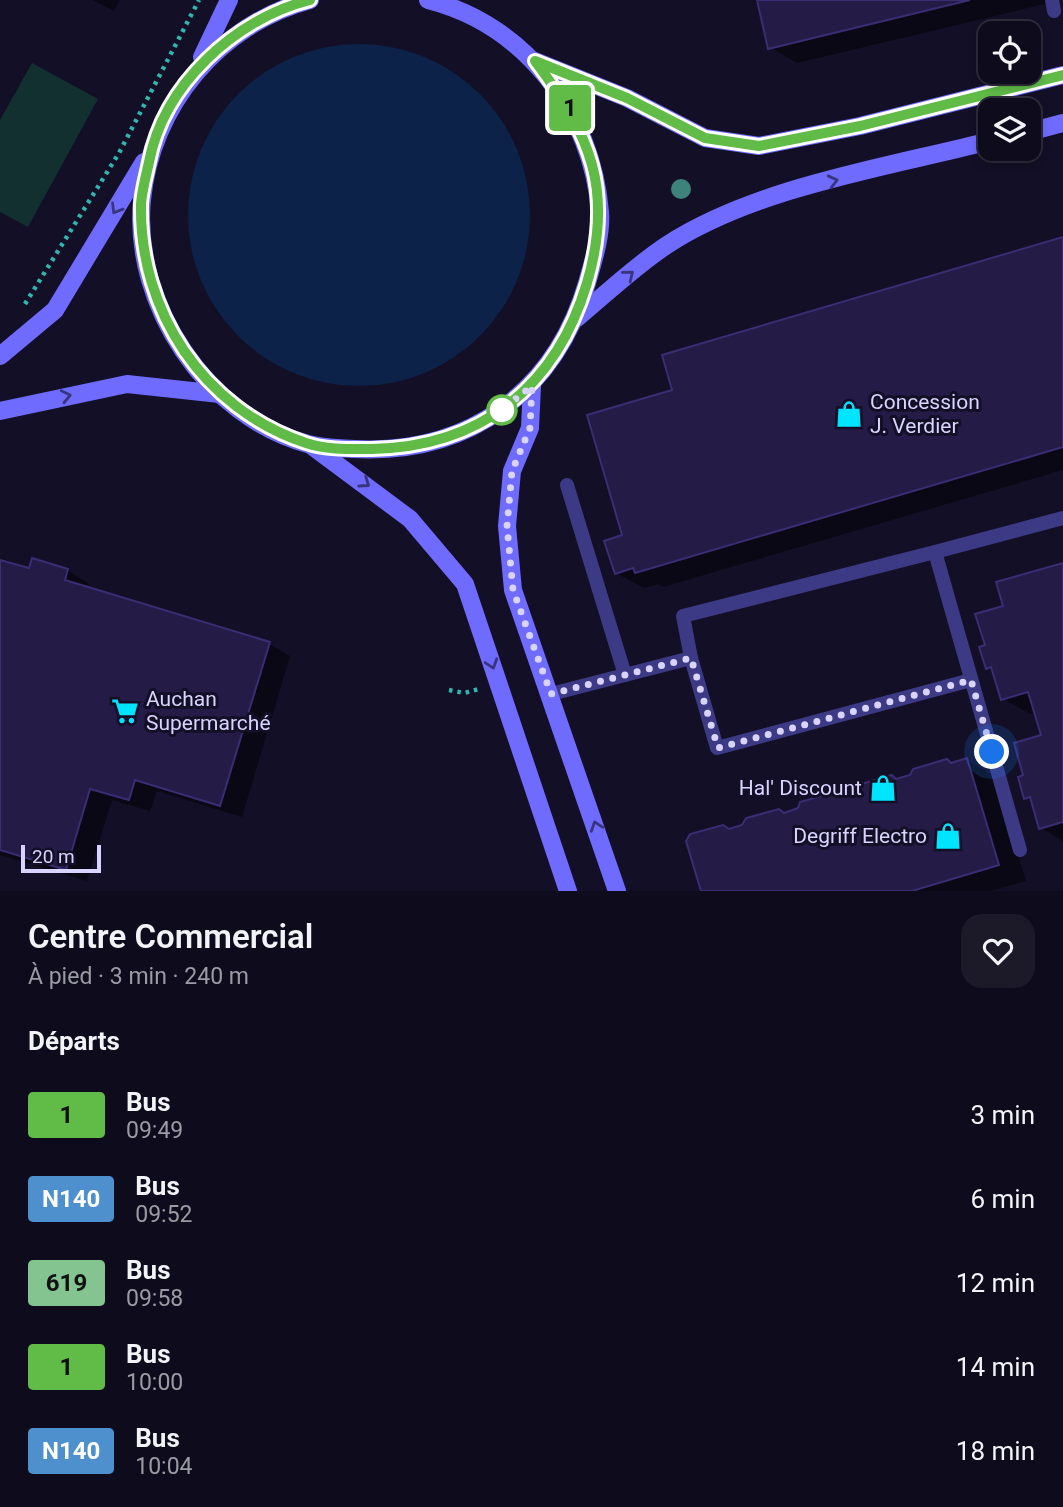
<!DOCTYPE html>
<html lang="fr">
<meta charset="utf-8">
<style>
:root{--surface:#0e0b1c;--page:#1c1929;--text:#f1f3f6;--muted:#9b9ba3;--line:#2e2b3b}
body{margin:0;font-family:Roboto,sans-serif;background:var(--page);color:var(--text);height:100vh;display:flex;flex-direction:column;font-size:26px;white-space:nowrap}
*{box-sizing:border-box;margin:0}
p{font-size:23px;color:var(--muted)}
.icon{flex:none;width:38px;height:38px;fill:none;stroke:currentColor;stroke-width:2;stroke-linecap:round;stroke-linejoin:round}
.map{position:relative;height:891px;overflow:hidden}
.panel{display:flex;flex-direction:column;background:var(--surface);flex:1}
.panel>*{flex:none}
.badge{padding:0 14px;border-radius:5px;font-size:24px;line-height:46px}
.buttons{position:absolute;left:978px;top:21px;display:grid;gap:14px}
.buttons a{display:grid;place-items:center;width:63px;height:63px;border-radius:14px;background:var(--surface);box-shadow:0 4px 10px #0003,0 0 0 2px var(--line);font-size:35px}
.scale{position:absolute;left:21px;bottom:18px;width:80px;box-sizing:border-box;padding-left:7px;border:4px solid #d9d4ff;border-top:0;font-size:19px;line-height:24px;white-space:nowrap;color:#d9d4ff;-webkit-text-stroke:5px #130f26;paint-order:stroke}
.you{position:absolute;width:35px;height:35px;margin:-18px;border:5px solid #fff;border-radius:50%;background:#1a73e8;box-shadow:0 0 0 10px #1a73e833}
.map>.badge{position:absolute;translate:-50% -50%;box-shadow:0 0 0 4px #fff}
h2{padding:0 28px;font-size:26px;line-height:63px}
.round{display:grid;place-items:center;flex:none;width:74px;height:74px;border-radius:21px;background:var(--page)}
.overview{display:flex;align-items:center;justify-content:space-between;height:119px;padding:0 28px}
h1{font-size:33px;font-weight:600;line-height:52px}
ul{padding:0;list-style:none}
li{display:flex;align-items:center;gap:21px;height:84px;padding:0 28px}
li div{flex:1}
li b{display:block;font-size:26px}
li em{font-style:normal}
li .badge{min-width:77px;font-weight:700;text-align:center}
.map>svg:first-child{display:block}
</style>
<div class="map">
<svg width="1063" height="891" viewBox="0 0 1063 891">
<rect width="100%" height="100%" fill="#130f26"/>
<path fill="#12302f" d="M 32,63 L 98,99 L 28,227 L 0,212 L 0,120 Z"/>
<circle fill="#0c2248" cx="359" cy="215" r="171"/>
<g fill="#0007">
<path d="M 93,0 L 120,0 L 114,11 Z"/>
<path d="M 758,0 L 1048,0 L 1049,3 L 797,63 L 770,47 Z"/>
<path d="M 1063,239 L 1063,470 L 663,587 L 658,584 L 644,588 L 616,573 L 625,536 L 674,391 Z"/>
<path d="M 0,562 L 30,571 L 67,570 L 88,583 L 87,588 L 269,644 L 290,656 L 242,817 L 157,791 L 150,811 L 112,800 L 87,881 L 0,855 Z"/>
<path d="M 1063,565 L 1063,841 L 1040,827 L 1032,801 L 1025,797 L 1025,777 L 1043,737 L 1036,713 L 1030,714 L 1002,698 L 994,671 L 988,667 L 987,646 L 1005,607 Z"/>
<path d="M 967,760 L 994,776 L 1026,881 L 991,891 L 703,891 L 729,831 Z"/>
</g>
<g fill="#241b47" stroke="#3b2d73" stroke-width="2">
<path d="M 757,0 L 970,0 L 768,49 Z"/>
<path d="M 1063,237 L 1063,447 L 635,573 L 633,568 L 615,574 L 604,541 L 622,535 L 587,415 L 672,390 L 662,355 Z"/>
<path d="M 32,558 L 68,569 L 65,580 L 270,642 L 220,806 L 135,780 L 129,800 L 90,789 L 66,870 L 0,850 L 0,560 L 29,568 Z"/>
<path d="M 1063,563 L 1063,822 L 1039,829 L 1030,797 L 1024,799 L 1018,777 L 1023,775 L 1014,743 L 1041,735 L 1028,692 L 1001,700 L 991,667 L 986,669 L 979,647 L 985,645 L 975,614 L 1003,606 L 996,582 Z"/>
<path d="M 967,758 L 999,865 L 912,891 L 701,891 L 686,841 L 690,834 L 723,825 L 729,829 L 742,825 L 746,818 L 779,809 L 784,813 L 798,808 L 800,802 L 835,792 L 840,796 L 854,792 L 858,785 L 892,775 L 896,779 L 910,775 L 913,769 L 947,759 L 951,763 Z"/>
</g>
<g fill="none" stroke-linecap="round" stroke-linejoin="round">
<g stroke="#2fb8b0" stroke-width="4.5" stroke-dasharray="3.5 5" stroke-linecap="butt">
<path d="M 25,304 L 119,153 L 199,0"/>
<path d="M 449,690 L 464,693 L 479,689"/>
</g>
<g stroke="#3d3a85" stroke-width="14">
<path d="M 1052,0 L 1054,11"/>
<path d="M 567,485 L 625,675"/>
<path d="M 935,552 L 1063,518"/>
<path d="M 691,658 L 717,748 L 971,680"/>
<path d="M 551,694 L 691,658 L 683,616 L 935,552 L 1020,850"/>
</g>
<g stroke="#6f6bff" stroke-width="18">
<path d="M 310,0 C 219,24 151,106 142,200 C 132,304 207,417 308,444 C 322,448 340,448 354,449 C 469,455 555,392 587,283 C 593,262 602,234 600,212 C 592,113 526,25 428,0"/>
<path d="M 202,57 L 229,0"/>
<path d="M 535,61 L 627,98 L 705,138 L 759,146 L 860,126 L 1063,75"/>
<path d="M 1029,132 L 1063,123"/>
<path d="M 577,318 C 606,294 635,266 667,245 C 756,187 888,167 990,141"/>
<path d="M 0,356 L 55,310 L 144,162"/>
<path d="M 532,386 L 530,428 L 512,471 L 507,526 L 513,590 L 617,891"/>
<path d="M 0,411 L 127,384 L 220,394"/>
<path d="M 312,446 L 410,519 L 465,584 L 568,891"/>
</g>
</g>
<circle fill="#3d827b" cx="681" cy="189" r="10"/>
<defs><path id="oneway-chevron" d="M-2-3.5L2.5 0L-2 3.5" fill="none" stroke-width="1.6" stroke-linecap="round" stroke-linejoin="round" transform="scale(1.75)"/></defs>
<g stroke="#38347d">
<use href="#oneway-chevron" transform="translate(833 181) rotate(-14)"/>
<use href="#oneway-chevron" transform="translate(116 209) rotate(121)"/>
<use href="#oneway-chevron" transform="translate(629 275) rotate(-39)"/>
<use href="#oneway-chevron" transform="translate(66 396) rotate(-13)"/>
<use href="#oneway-chevron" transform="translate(365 483) rotate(35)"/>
<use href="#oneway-chevron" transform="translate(492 664) rotate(72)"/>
<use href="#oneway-chevron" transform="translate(596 826) rotate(-109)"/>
</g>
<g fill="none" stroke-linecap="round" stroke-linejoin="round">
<defs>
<path id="line" d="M 310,0 C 235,19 164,84 149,162 C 146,176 142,190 141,204 C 139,311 203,409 306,443 C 326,450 352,449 372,449 C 481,447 556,387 587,283 C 614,191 591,135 535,61 L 627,98 L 705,138 L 759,146 L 860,126 L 1063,75"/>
</defs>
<use href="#line" stroke="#fff" stroke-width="16"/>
<use href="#line" stroke="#60bb47" stroke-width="10"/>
<path stroke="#d9d4ff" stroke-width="7" stroke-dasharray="0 12.6" d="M 502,410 L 494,416 L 532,386 L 530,428 L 512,471 L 507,526 L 513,590 L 551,694 L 691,658 L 718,748 L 971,680 L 992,752"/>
</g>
<defs>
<symbol id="shop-bare" viewBox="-9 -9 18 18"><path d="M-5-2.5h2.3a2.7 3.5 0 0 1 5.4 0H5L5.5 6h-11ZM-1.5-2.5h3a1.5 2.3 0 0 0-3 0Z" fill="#00e5ff" stroke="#130f26" stroke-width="2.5" paint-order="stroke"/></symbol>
<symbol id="supermarket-bare" viewBox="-9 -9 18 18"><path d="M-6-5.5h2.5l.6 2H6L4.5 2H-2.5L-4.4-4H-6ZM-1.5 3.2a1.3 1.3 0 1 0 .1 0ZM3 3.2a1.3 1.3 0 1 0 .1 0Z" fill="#00e5ff" stroke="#130f26" stroke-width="2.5" paint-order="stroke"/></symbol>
</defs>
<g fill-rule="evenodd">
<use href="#shop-bare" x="830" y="395" width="38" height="38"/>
<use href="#supermarket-bare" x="106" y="692" width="38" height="38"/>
<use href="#shop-bare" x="864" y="769" width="38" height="38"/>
<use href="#shop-bare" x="929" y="817" width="38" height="38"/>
</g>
<circle fill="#fff" stroke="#60bb47" stroke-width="3.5" cx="502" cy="410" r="14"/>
<g text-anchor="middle" stroke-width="6" stroke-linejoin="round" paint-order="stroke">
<g font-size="21" fill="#d9d4ff" stroke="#130f26" text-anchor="start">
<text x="870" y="409">Concession<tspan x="870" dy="24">J. Verdier</tspan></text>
<text x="146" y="706">Auchan<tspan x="146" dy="24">Supermarché</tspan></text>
<text x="862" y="795" text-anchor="end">Hal' Discount</text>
<text x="927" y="843" text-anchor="end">Degriff Electro</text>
</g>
</g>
</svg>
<div class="buttons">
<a><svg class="icon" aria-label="locate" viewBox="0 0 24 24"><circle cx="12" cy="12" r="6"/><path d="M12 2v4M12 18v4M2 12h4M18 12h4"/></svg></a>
<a><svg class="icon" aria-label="layers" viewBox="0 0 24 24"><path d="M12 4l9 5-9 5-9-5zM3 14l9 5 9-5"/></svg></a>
</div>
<div class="scale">20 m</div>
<div class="you" style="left:992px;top:752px"></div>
<b class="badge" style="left:570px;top:108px;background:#60bb47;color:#111">1</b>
</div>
<section class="panel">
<div class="overview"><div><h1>Centre Commercial</h1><p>À pied · 3 min · 240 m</p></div><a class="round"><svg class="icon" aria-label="heart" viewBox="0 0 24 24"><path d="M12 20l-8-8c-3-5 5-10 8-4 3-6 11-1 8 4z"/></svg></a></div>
<h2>Départs</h2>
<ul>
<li><span class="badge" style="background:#60bb47;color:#111">1</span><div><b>Bus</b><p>09:49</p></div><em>3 min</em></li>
<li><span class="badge" style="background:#4d90cd;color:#fff">N140</span><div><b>Bus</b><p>09:52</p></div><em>6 min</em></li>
<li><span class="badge" style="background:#83c491;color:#111">619</span><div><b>Bus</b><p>09:58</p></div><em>12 min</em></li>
<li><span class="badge" style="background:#60bb47;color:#111">1</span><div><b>Bus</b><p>10:00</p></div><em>14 min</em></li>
<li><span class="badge" style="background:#4d90cd;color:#fff">N140</span><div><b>Bus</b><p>10:04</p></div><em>18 min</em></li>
</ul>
</section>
